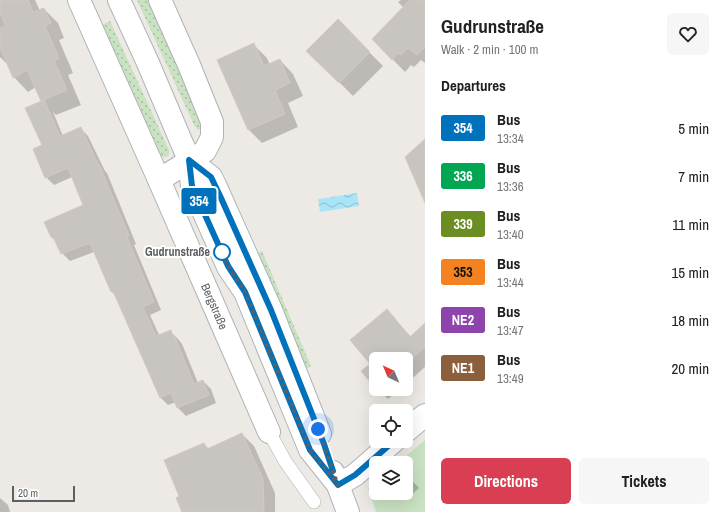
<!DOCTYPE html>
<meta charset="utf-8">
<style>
:root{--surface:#fff;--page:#f6f6f6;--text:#202124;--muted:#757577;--accent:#d93e52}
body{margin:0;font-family:"Archivo Narrow",sans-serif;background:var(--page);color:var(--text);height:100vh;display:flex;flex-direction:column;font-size:15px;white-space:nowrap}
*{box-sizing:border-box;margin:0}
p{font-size:13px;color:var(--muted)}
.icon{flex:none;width:22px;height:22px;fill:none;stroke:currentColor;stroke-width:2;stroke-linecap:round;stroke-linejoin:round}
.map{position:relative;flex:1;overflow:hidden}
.drawer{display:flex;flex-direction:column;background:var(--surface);width:300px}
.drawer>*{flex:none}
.badge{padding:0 8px;border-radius:3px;font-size:14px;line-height:26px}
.needle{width:26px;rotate:316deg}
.controls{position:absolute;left:369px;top:352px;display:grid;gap:8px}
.controls a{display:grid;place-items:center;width:44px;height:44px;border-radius:6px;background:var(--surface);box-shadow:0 4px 16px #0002;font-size:20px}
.scale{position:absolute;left:12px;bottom:10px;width:63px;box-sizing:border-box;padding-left:4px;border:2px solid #5c6063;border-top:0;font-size:11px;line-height:14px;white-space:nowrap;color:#5c6063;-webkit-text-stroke:3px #fff;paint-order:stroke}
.you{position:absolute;width:20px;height:20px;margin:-10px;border:3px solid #fff;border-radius:50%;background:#1a73e8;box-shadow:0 0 0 6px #1a73e833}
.map>.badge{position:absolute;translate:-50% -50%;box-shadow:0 0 0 2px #fff}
h2{padding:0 16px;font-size:15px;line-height:36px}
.round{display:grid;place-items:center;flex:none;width:42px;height:42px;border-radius:6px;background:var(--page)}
.head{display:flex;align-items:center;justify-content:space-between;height:68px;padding:0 16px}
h1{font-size:19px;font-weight:700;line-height:30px}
.button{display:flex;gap:8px;margin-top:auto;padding:8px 16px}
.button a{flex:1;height:46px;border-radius:6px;background:var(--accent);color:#fff;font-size:16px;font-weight:700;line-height:46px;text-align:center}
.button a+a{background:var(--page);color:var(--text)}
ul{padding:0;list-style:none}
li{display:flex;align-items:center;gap:12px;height:48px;padding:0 16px}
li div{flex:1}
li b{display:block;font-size:15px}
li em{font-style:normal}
li .badge{min-width:44px;font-weight:700;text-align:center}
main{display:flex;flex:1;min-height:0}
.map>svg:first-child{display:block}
</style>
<main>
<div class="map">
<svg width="425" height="512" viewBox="0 0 425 512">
<defs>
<pattern id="grass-dots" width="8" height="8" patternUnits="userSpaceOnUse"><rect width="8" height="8" fill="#c9e2c2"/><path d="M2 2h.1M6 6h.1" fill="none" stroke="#a6bba1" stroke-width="1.8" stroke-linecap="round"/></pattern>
<pattern id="water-waves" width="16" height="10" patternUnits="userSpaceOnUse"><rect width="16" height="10" fill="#aae5f7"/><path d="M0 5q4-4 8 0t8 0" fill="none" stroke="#8ebdcc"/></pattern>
</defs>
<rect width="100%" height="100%" fill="#ede9e4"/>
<g fill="url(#grass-dots)">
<path d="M 137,0 L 150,0 L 205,121 L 202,130 L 197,129 L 194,125 Z"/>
<path d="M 110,21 L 169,150 L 169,155 L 166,157 L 162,157 L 158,153 L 102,25 Z"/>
<path d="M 262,251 L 311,366 L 303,370 L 253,255 Z"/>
</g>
<path fill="#c9e2c2" d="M 425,440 L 425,512 L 376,512 L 368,488 L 376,481 L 376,493 L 406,493 L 406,463 L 398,463 Z"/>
<path fill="url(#water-waves)" d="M 357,193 L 359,206 L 320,212 L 318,199 Z"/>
<g fill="#0003">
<path d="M 0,0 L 35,0 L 40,11 L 44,9 L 58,23 L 64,38 L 59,40 L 73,73 L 68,75 L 81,105 L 56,115 L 53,112 L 63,136 L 80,128 L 88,136 L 105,171 L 107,173 L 136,244 L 134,245 L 161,310 L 150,315 L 159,335 L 170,331 L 178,339 L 182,344 L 198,383 L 203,381 L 211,389 L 216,403 L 186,416 L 178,408 L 176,402 L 168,405 L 160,397 L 118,298 L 111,291 L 94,252 L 70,261 L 62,253 L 57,242 L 52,237 L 85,206 L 72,177 L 54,185 L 46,177 L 43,146 L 43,102 L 36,87 L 28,92 L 14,77 L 8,63 L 6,63 L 0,57 Z"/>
<path d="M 401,0 L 425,0 L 425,63 L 421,60 L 414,67 L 411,65 L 405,72 L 373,39 L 404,8 L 398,2 Z"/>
<path d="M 338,21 L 383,66 L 353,96 L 308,51 Z"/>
<path d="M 254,45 L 267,58 L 270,65 L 280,60 L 293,74 L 303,96 L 288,103 L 298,127 L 262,143 L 249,130 Z"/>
<path d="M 387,310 L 411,337 L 425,325 L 425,367 L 406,384 L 406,359 L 376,359 L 376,387 L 371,364 Z"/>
<path d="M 378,389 L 400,389 L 388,399 Z"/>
<path d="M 242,434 L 254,446 L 275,493 L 275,512 L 180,512 L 183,511 L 181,497 L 204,444 L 209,449 Z"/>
<path d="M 406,474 L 419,488 L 406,500 L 400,493 L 406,493 Z"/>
<path d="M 0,498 L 8,505 L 10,512 L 0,512 Z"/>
</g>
<g fill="#c8c4c0" stroke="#d1cac3">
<path d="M 0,0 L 28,0 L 33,12 L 44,8 L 51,23 L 45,26 L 59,58 L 54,61 L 67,90 L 41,101 L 27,70 L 13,78 L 0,47 L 0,28 L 6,26 L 0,13 Z"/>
<path d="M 410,0 L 425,0 L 425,47 L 417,55 L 408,48 L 401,55 L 398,53 L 392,60 L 372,39 Z"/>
<path d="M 338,19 L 370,52 L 339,83 L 306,51 Z"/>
<path d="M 254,43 L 264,66 L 280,59 L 290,83 L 275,90 L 285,114 L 248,130 L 217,60 Z"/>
<path d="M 44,100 L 60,136 L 81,127 L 98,164 L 99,164 L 129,236 L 127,237 L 154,302 L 143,307 L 156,336 L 171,330 L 173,336 L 174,335 L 194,384 L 203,380 L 209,395 L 177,408 L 171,393 L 160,398 L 113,291 L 111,292 L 90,243 L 61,254 L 54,239 L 51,237 L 44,222 L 83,205 L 68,168 L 45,178 L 33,149 L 42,145 L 25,108 Z"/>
<path d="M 425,139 L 425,203 L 405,157 Z"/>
<path d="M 387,309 L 410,337 L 425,323 L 425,347 L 406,363 L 406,359 L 376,359 L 376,389 L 361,371 L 370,364 L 350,340 Z"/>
<path d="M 242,433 L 263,479 L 264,512 L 182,512 L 176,498 L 179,496 L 164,460 L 204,443 L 207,449 Z"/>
</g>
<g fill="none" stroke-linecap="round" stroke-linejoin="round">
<defs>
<path id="lane" d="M 269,432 L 285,461 L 314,502"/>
<g id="street">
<path id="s1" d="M 79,0 L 159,180 L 269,432"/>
<path d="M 159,180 L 205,151 L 212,137 L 212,122 L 189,65 L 160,0"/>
<path d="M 406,431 L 425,415"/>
<path d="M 338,485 L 355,475 L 394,441"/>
</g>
<g id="secondary">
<path d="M 119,0 L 148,63 L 189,160 L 192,186 L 228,267 L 245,292 L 310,450 L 338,485"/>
<path d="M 189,160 L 211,177 L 215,185 L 271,310 L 320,434"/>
<path d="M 333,472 L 348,512"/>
</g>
</defs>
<use href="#lane" stroke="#afb2b5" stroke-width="14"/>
<use href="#street" stroke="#afb2b5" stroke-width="24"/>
<use href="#secondary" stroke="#b0b4b7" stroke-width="24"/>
<use href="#lane" stroke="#fff" stroke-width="13"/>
<use href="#street" stroke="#fff" stroke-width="22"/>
<use href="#secondary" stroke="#fff" stroke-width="22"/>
</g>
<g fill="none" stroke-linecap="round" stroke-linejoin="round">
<defs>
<path id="line" d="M 333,471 L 324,444 L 271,310 L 221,198 L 211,177 L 189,160 L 192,186 L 228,266 L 245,292 L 310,450 L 338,485 L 355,475 L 394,441"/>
</defs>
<use href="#line" stroke="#fff" stroke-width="9"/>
<use href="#line" stroke="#0072bc" stroke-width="6"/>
<path stroke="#5c6063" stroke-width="4" stroke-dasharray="0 7.2" d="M 222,252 L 221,250 L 228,266 L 245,292 L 310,450 L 338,485 L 318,429"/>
</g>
<circle fill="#fff" stroke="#0072bc" stroke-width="2" cx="222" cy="252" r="8"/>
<g text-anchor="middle" stroke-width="4" stroke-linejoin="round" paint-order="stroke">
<g font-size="12" font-weight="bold" fill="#5c6063" stroke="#fff" text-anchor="end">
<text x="210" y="256">Gudrunstraße</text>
</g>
<g font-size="12" fill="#5c6063" stroke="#fff">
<text dy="4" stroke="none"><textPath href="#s1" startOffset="335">Bergstraße</textPath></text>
</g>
</g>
</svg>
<div class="controls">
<a><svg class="needle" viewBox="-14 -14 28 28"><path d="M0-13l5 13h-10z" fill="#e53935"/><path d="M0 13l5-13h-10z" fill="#757577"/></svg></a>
<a><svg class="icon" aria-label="locate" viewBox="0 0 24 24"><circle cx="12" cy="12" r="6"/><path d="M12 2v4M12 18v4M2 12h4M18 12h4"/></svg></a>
<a><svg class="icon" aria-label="layers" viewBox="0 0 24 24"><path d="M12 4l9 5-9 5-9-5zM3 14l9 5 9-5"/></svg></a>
</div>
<div class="scale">20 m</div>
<div class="you" style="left:318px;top:429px"></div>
<b class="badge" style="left:199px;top:201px;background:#0072bc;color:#fff">354</b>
</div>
<section class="drawer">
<div class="head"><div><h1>Gudrunstraße</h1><p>Walk · 2 min · 100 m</p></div><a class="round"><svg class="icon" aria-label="heart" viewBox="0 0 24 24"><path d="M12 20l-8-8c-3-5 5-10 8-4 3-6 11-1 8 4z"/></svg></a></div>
<h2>Departures</h2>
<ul>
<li><span class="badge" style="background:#0072bc;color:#fff">354</span><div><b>Bus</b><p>13:34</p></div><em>5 min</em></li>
<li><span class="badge" style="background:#00a651;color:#fff">336</span><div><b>Bus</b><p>13:36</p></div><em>7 min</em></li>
<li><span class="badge" style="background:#6b8e23;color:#fff">339</span><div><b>Bus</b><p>13:40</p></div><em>11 min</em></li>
<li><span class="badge" style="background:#f58220;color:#111">353</span><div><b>Bus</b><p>13:44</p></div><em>15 min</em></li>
<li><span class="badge" style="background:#8e44ad;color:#fff">NE2</span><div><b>Bus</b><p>13:47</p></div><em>18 min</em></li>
<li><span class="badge" style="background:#8b5e3c;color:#fff">NE1</span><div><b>Bus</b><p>13:49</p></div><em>20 min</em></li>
</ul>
<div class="button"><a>Directions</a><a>Tickets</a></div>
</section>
</main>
